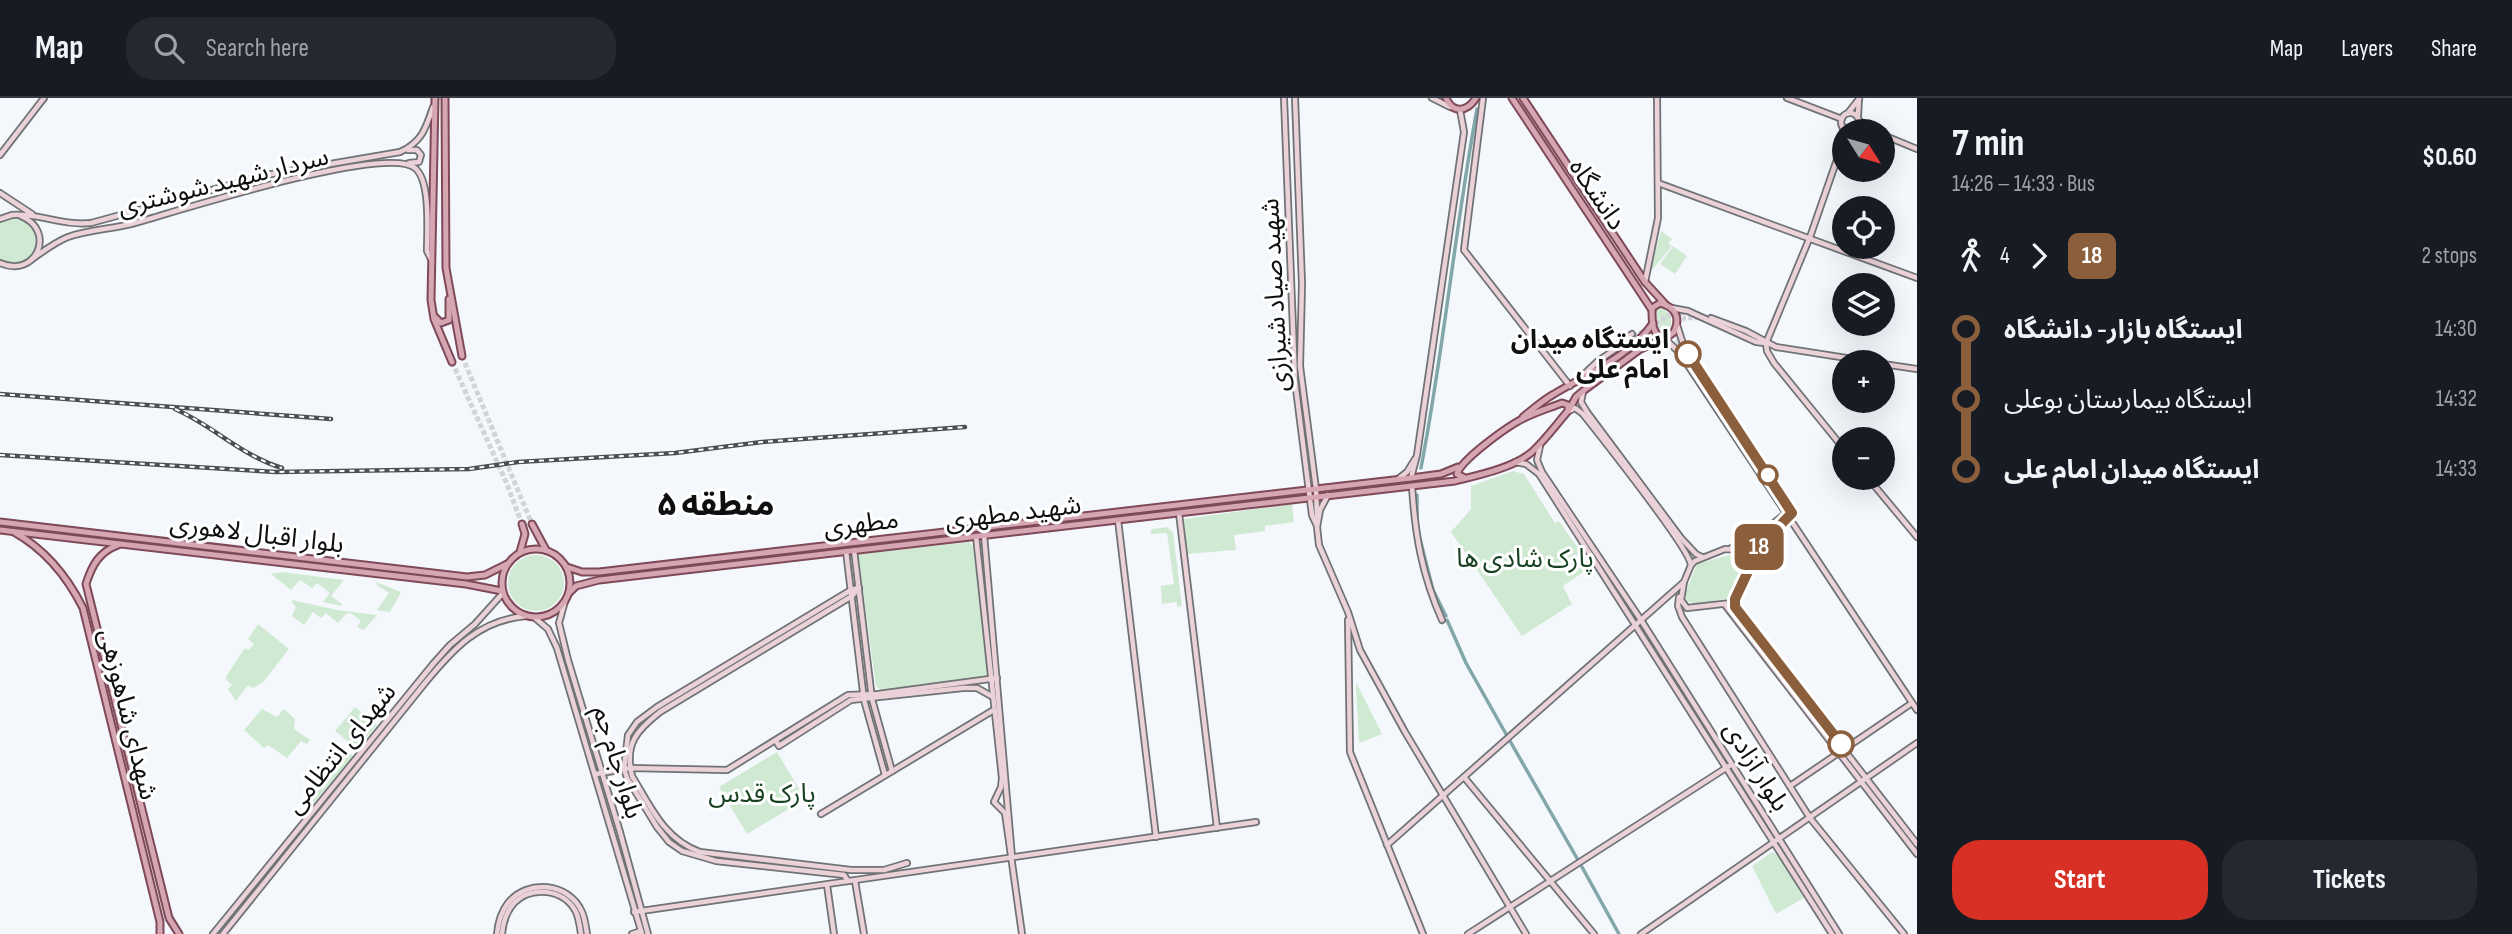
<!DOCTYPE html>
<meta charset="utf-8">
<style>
:root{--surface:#171b24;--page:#242831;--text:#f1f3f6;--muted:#9ea1a6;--line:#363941;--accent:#d93025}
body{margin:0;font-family:"Sofia Sans Condensed","Noto Sans Arabic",sans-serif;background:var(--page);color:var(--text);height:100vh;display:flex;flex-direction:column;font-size:26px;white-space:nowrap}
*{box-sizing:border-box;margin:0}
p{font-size:23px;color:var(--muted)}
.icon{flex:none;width:38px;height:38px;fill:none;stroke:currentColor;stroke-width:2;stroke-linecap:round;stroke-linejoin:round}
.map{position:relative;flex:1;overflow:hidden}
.panel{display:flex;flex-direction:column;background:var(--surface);width:595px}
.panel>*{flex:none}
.badge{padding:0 14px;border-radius:10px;font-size:24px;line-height:46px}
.needle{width:46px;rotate:127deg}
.controls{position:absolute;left:1832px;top:21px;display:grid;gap:14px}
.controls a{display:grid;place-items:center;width:63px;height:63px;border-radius:50%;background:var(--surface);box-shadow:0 7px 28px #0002;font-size:35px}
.map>.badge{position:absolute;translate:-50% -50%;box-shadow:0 0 0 4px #fff}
.legs{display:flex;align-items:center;gap:10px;height:77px;padding:0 35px;font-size:23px}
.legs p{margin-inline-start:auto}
.headline{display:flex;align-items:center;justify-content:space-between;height:119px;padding:0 35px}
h1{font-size:38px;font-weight:700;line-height:52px}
.cta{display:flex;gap:14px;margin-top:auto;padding:14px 35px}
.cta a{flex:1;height:80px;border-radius:28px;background:var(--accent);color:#fff;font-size:28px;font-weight:700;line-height:80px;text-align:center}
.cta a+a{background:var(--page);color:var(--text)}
ul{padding:0 35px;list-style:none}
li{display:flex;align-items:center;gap:24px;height:70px;font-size:26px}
li i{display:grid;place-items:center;width:10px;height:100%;margin:0 9px;background:currentColor}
li i::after{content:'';width:18px;height:18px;margin:-9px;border:5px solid;border-radius:50%;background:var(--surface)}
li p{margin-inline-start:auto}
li:first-child i{background:linear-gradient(#0000 50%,currentColor 0)}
li:last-child i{background:linear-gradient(currentColor 50%,#0000 0)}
header{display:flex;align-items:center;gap:42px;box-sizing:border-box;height:98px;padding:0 35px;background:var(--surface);border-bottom:2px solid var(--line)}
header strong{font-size:33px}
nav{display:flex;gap:38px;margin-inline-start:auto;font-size:24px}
.search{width:490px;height:63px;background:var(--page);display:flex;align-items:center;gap:18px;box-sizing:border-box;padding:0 24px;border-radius:28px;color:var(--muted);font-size:26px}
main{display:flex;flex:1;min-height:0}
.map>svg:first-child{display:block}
</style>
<header>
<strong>Map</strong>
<div class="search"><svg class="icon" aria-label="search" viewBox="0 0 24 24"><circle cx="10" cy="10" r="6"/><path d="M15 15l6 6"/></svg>Search here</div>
<nav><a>Map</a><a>Layers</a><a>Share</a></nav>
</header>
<main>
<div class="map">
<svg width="1917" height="836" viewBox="0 0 1917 836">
<rect width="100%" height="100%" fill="#f4f8fc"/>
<g fill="#d0e9d3">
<path d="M 15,119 C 42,125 44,156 17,166 L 0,162 L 0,124 Z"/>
<path d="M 1661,133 L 1672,141 L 1668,145 L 1672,148 L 1652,172 L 1651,169 Z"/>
<path d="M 1673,148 L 1687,158 L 1675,176 L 1660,166 Z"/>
<path d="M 1660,207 L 1671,218 L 1671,230 L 1665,234 L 1657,230 L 1656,208 Z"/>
<path d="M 1513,373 L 1524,376 L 1555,425 L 1559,423 L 1591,469 L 1563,488 L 1572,506 L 1522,538 L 1451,434 L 1471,411 L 1471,388 Z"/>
<path d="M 1292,406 L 1294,424 L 1265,428 L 1265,433 L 1234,437 L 1236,452 L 1187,456 L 1184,421 Z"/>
<path d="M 1167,429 L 1173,434 L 1182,508 L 1177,509 L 1177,504 L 1162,506 L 1161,488 L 1174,486 L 1167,435 L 1150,436 L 1152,431 Z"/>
<path d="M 969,444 L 973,448 L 988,579 L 882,593 L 876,588 L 858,456 Z"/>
<path d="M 1733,456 L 1741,459 L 1744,466 L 1731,500 L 1696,506 L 1686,503 L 1685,496 L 1697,466 Z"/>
<circle cx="536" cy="485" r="28"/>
<path d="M 282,474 L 344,482 L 331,498 L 342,506 L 341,508 L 323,504 L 330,495 L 317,485 L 312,490 L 300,482 L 291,492 L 271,476 Z"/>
<path d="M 376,484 L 401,494 L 390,514 L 377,512 L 389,495 L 377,487 Z"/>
<path d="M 292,502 L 337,512 L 377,517 L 364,532 L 357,529 L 361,523 L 351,515 L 346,516 L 338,525 L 326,515 L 321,520 L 313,514 L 304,527 L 292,518 L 296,509 L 292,504 Z"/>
<path d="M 258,526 L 289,551 L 263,584 L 253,590 L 248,587 L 236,603 L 228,591 L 232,587 L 226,581 L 227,577 L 245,550 L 249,552 L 254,546 L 248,541 Z"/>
<path d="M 1356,584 L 1382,636 L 1359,645 L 1356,591 Z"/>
<path d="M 355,609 L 377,627 L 357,651 L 335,633 Z"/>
<path d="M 262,611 L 277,619 L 284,611 L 295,621 L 294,631 L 310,642 L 307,646 L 301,643 L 287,660 L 268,647 L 264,650 L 244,632 Z"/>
<path d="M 777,654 L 805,701 L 747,736 L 719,689 Z"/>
<path d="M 349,655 L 353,658 L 308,712 L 304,709 Z"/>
<path d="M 1772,754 L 1779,758 L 1804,800 L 1776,816 L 1752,768 Z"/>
</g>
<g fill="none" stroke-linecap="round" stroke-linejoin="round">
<g stroke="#81a7aa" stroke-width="3.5">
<path d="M 1421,370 C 1444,251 1455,130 1477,11"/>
<path d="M 1417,397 L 1417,423"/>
<path d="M 1420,441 L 1433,492 L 1446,518"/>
<path d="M 1447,522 L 1466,565 L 1506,636"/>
<path d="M 1510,643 L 1578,762"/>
<path d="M 1582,769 L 1619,836"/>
</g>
<g stroke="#d1d5d9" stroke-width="4.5" stroke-dasharray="4.5 2" stroke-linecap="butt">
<path d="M 1623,246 L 1669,217 L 1686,215"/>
<path d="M 1699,279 C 1688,262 1671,245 1679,224 L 1685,220 L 1703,220"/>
</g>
<g stroke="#d1d5d9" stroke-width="5" stroke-dasharray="5 2.5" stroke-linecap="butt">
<path d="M 462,258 L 532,426"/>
<path d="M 452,264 L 507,386 L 522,426"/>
</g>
<defs>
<g id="secondary">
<path d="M 1284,0 L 1295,283 L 1312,417 L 1317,428"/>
<path d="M 1295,0 L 1302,186 L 1300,268 L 1316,391 L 1317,418"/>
<path d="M 1432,0 L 1450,9"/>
<path d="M 1483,0 L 1464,152 L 1570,288"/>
<path d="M 1787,0 L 1842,21"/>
<circle cx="1850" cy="24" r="9"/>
<path d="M 1848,15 L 1859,1"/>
<path d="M 1858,18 L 1859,0"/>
<path d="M 1861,24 L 1874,33"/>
<path d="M 1883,37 L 1917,51"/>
<path d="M 408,52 L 417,52 L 421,57 L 419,64 L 409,65"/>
<path d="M 0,57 L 44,0"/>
<path d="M 1658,85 L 1917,180"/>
<path d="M 0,95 L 32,116"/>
<path d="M 12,117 C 39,115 63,128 91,125 L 266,77 L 400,54 C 422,44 426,30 433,9"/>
<path d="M 0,121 L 12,117"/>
<path d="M 32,161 C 44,153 55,144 68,139 C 88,132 111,131 131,126 C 175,114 385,46 415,70 C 431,83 427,134 427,153 L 432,163"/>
<path d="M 0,165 C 36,181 57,133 21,118"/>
<path d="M 1645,184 L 1658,120 L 1657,0"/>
<path d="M 1672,210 L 1688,213 L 1756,244 L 1765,245"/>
<path d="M 1711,220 L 1746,233 L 1776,249 L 1872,264"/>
<path d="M 1677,227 L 1684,249 L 1792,415 L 1765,441 L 1749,468"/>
<path d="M 1665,241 L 1679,254 L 1917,612"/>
<path d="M 1766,245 L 1810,139 L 1842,47 L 1843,29"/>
<path d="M 1766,245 L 1767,253 L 1774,265 L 1844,351"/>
<path d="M 1618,246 L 1632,236"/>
<path d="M 1883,266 L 1917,271"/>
<path d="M 1580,280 L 1598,263 L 1623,246"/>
<path d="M 1583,294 L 1581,304 L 1587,314 L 1681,440 L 1696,456 L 1702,459"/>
<path d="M 1569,313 L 1575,310 L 1583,316 C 1600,338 1689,449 1691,467"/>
<path d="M 1540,348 L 1537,362 L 1542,374 L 1641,522 L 1839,836"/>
<path d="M 1515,364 L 1526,366 L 1539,376 L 1832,836"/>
<path d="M 1411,380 L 1417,357 L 1464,34 L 1460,12"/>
<path d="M 1868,380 L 1917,439"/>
<path d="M 1398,381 L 1407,374 L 1415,361"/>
<path d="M 1412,388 C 1415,437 1422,477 1442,522"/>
<path d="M 1328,397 L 1320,412 L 1317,429 L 1319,447 L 1348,514 L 1360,552 L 1405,634 L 1526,836"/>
<path d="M 1179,415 L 1217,730"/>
<path d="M 1118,422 L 1156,739"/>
<path d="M 984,437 L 1012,759"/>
<path d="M 976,438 L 1002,680 L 1001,689 L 994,704 L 1005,715 L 1022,836"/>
<path d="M 1731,450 L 1753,442 L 1786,415"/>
<path d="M 854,452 L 872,601 L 892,673"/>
<path d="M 846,453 L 864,602 L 885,677"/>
<path d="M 859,490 L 852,498 L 660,614 C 637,632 624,646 632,678 C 651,709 664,741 700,754 L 851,772 L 884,772 L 907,765"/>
<path d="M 1679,499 L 1678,508 L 1682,519 L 1810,720 L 1904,836"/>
<path d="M 1735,501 L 1736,509 L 1743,521 L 1917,746"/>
<path d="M 565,503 L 559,525 L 568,562 L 620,734 L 648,836"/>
<path d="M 1725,507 L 1917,756"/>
<path d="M 535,520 L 548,531 L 557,550 L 642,836"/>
<path d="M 1348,522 L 1350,654 L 1423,836"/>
<path d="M 776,643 L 779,648 L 851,602 L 963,590 L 977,590 L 993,599"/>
<path d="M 596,676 L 630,670 L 727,672 L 848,597 L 878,596 L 997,580"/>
<path d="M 1464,679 L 1594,836"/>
<path d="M 1790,688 L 1912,605"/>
<path d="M 821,716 L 992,613"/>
<path d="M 1387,747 L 1684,484 L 1691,467 L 1695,463 L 1725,451 L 1738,452 L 1748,462 L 1749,469 L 1735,501 L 1731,505 L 1687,510 L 1681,502 L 1684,484"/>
<path d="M 848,783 L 844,777 L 716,763 L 682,753 L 669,744 L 657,729 L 627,680 L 624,671 L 628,637 L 637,624 L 657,609 L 851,492 L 858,490"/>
<path d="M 855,783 L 864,836"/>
<path d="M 827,787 L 834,836"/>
<path d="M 634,814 L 1256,724"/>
<path d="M 213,836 L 433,566 L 450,547 L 475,526 L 503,495"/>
<path d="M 223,836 L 425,585 C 453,551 479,522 526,518"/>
<path d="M 497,836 C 498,825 501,814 508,805 C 527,781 569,784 582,814 C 585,821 586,829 587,836"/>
<path d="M 502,836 C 503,825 506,814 514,805 C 532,787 564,791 576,814 C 579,821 580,829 581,836"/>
<path d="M 632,836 L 641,833"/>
<path d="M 1468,836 L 1729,668"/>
<path d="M 1641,836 L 1917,645"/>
</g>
<g id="primary">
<path d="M 435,0 L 431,202 L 434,221 L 452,264"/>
<path d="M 445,0 L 446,170 L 462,258"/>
<path d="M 1446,0 C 1453,16 1467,14 1476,0"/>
<path d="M 1512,0 L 1652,212"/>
<path d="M 1523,0 L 1645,184 L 1666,207"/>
<path d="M 1660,205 C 1675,209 1681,219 1674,234 L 1665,241 C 1651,238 1652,221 1652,210 Z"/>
<path d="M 435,219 L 441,225 L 449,222 L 449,201"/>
<path d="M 1570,310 L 1576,299 L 1583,293 L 1639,252 L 1662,241"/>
<path d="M 1523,319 C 1533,311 1543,302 1554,296 C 1586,277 1633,256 1653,225"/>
<path d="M 0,424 L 467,479 L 485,477 L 507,466"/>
<path d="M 532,426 L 546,452"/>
<path d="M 0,432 L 466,486 L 502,493"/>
<path d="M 14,434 C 46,452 67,478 83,510 L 160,824 L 160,836"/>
<path d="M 118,447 C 99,454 92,467 86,486 L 169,820 L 179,836"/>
<circle cx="536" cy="485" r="34"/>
<path d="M 520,454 L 525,436 L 522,426"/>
<path d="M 567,469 L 582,474 L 599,474 L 1411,380 L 1441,376 L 1458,369"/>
<path d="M 569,495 L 576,488 L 599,482 L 1455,383 C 1479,377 1513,370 1532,354 C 1545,342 1556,327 1568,313 L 1568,307 L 1562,305 C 1547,311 1529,316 1515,325 C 1502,333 1461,362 1457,376 L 1465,380"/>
</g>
</defs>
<use href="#secondary" stroke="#6f7376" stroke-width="8"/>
<use href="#primary" stroke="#7e4a59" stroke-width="9"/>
<use href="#secondary" stroke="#ebd2d9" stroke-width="4.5"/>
<use href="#primary" stroke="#d6a6b3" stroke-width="5"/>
<defs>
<g id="rail">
<path d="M 0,296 L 331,321"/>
<path d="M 175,311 C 212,327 242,358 282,370"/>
<path d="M 0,357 L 276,374 L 469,371 L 518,364 L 675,355 L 762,344 L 965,329"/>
</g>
</defs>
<use href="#rail" stroke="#4c4e50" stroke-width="4.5"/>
<use href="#rail" stroke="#fff" stroke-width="2" stroke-dasharray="5" stroke-linecap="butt"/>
</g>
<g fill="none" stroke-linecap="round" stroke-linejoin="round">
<defs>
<path id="line-1" d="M 1688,256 L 1792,415 L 1760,448 L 1735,501 L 1735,509 L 1841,646"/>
</defs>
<use href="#line-1" stroke="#fff" stroke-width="16"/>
<use href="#line-1" stroke="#8b5e3c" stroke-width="10"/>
</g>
<g fill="#fff" stroke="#8b5e3c" stroke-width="3.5">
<circle cx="1688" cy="256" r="12"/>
<circle cx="1768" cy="377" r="9"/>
<circle cx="1841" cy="646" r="12"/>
</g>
<g text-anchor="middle" stroke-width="6" stroke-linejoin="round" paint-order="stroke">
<g font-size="26" fill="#0d0f10" stroke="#fff">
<text transform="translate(223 83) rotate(-14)" y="9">سردار شهید شوشتری</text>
<text transform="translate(1598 96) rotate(56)" y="9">دانشگاه</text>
<text transform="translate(1274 197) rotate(-93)" y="9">شهید صیاد شیرازی</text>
<text transform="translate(1013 414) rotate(-7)" y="9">شهید مطهری</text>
<text transform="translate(861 425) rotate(-7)" y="9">مطهری</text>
<text transform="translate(257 435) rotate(7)" y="9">بلوار اقبال لاهوری</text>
<text transform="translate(129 616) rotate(76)" y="9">شهدای شاهوزهی</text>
<text transform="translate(340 650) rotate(-51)" y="9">شهدای انتظامی</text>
<text transform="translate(619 664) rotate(73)" y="9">بلوار جام جم</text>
<text transform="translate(1757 668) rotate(58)" y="9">بلوار آزادی</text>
</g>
<g font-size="26" font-weight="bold" fill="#0d0f10" stroke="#fff" text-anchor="end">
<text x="1669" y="250">ایستگاه میدان<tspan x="1669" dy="30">امام علی</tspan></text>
</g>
<g font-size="26" fill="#174121" stroke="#fff">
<text x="1525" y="469">پارک شادی ها</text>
<text x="762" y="704">پارک قدس</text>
</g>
<g font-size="33" font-weight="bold" fill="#0d0f10" stroke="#fff">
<text x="716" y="417">منطقه ۵</text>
</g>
</g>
</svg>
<div class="controls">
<a><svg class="needle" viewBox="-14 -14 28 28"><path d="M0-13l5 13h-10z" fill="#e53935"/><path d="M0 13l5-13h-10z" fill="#9ea1a6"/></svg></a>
<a><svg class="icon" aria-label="locate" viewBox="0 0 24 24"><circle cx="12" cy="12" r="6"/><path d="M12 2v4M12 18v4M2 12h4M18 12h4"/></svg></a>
<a><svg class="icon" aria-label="layers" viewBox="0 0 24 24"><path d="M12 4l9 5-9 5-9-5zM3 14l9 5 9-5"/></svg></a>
<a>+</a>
<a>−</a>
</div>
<b class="badge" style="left:1759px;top:449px;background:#8b5e3c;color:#fff">18</b>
</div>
<section class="panel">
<div class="headline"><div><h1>7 min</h1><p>14:26 – 14:33 · Bus</p></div><b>$0.60</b></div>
<div class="legs"><svg class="icon" aria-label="walk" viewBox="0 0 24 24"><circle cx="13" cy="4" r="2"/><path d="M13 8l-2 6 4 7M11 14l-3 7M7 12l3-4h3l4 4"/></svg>4<svg class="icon" aria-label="forward" viewBox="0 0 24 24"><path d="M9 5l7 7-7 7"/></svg><b class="badge" style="background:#8b5e3c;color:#fff">18</b><p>2 stops</p></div>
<ul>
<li><i style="color:#8b5e3c"></i><b>ایستگاه بازار- دانشگاه</b><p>14:30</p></li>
<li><i style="color:#8b5e3c"></i><span>ایستگاه بیمارستان بوعلی</span><p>14:32</p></li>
<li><i style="color:#8b5e3c"></i><b>ایستگاه میدان امام علی</b><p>14:33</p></li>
</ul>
<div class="cta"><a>Start</a><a>Tickets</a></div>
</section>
</main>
